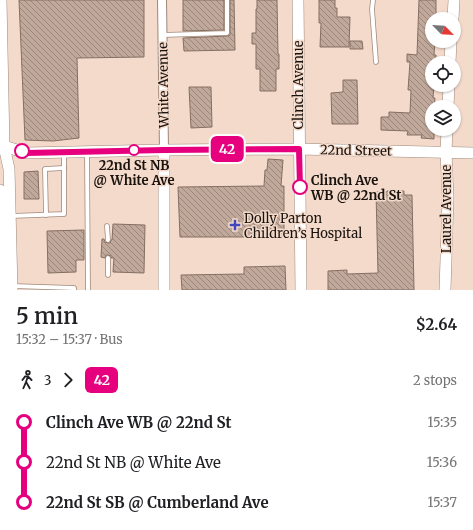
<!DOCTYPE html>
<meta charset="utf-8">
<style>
:root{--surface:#fff;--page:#f6f6f6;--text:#202124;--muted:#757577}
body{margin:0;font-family:Merriweather,serif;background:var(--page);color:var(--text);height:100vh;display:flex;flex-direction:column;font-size:15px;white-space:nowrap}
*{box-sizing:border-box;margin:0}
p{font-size:13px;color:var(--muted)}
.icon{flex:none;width:22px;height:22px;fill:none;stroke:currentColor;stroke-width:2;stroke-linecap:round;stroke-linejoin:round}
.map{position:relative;height:290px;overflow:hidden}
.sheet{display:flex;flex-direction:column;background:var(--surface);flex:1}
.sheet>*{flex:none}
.badge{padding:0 8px;border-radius:6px;font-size:14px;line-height:26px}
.needle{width:26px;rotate:114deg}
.buttons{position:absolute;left:425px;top:12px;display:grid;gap:8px}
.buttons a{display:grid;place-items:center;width:36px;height:36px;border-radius:50%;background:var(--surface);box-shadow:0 1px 3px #0004;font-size:20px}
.map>.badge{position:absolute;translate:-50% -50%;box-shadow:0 0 0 2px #fff}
.legs{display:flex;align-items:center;gap:6px;height:44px;padding:0 16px;font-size:13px}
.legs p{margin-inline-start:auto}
.summary{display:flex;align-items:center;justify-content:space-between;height:68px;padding:0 16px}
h1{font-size:22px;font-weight:600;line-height:30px}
ul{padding:0 16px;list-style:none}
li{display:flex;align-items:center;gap:14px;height:40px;font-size:15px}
li i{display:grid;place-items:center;width:6px;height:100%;margin:0 5px;background:currentColor}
li i::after{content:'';width:10px;height:10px;margin:-5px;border:3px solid;border-radius:50%;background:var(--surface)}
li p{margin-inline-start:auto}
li:first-child i{background:linear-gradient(#0000 50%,currentColor 0)}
li:last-child i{background:linear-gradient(currentColor 50%,#0000 0)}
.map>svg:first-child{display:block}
</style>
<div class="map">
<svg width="473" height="290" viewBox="0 0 473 290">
<defs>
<pattern id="building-back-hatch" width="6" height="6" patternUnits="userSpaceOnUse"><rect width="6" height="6" fill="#c0a89a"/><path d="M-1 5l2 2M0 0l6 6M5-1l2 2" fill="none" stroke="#9b877c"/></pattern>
</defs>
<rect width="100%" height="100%" fill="#f3dacb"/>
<g fill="url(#building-back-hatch)" stroke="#856f62">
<path d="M 19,0 L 144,0 L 144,57 L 77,58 L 79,138 L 53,141 L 25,140 Z"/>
<path d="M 183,0 L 224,0 L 224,30 L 183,31 Z"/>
<path d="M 230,0 L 234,0 L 235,50 L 184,51 L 183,38 L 227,36 L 230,35 Z"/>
<path d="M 257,0 L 277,0 L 278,54 L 279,54 L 279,69 L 276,69 L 276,91 L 260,91 L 260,69 L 256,69 L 256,44 L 252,44 L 252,33 L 256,33 L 256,9 L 257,9 Z"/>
<path d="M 319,0 L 335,0 L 335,8 L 337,8 L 337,17 L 350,17 L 349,47 L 320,47 L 321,23 L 319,23 Z"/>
<path d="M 419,0 L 436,0 L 436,19 L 432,19 L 432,41 L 435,41 L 434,55 L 436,55 L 436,63 L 432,63 L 432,85 L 434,85 L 433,98 L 435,98 L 434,107 L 432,107 L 432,129 L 434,129 L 434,139 L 421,138 L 422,135 L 407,135 L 408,131 L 381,130 L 381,117 L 389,117 L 389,112 L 410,113 L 411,90 L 408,90 L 410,62 L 407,62 L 407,54 L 417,55 Z"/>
<path d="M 350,41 L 362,41 L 363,49 L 350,49 Z"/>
<path d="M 343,80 L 357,80 L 358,124 L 332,124 L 331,93 L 343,92 Z"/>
<path d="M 189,87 L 211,87 L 212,127 L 191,128 Z"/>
<path d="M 268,159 L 283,160 L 281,186 L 284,186 L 284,237 L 180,237 L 178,187 L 264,186 L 265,170 L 267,170 Z"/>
<path d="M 38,171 L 39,199 L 24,199 L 24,172 Z"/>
<path d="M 387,191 L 404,191 L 404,195 L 412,195 L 414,290 L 328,290 L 328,271 L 347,270 L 347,274 L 378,273 L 376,192 L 387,192 Z"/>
<path d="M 113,224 L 145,225 L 144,273 L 113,272 L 114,258 L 111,258 L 111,256 L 108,255 L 106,255 L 105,258 L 101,257 L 102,239 L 104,239 L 105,242 L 108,243 L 110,243 L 111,240 L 112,240 Z"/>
<path d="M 84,230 L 84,260 L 76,260 L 76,272 L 48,273 L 47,231 Z"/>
<path d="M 285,266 L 286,290 L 182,290 L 181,275 L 244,274 L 244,267 Z"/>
</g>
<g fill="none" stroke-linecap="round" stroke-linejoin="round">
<defs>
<g id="lane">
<path d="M 373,0 L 372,9 L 376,62"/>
<path d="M 162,35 L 227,33 L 227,0"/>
<path d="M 87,152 L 88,290"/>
<path d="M 46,215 L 45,169 L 64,168"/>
<path d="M 11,216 L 64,214 L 64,153"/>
<path d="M 107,226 L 108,240"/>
<path d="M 108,258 L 108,275"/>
<path d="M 12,286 L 74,288 L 74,290"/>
</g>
<path id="street" d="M 162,0 L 164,150"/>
<g id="secondary">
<path d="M 1,0 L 4,146 L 9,169 L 12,290"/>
<path d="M 298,0 L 301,290"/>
<path d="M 453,19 L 454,0"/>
<path d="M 450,63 L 451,41"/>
<path d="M 448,107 L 449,85"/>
<path d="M 4,146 L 26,153 L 164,150 L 299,149 L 473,153"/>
<path d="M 164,150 L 164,290"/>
<path d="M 0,190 L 2,290"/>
<path d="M 445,290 L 448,198 L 446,152 L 447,129"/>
</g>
</defs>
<use href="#lane" stroke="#9f887b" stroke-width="5.5"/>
<use href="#street" stroke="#9f887b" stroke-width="10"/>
<use href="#secondary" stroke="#9f887b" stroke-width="12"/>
<use href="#lane" stroke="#fff" stroke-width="4"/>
<use href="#street" stroke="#fff" stroke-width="8"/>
<use href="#secondary" stroke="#fff" stroke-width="11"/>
</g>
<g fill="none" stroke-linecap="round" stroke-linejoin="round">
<defs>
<path id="line-1" d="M 22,151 L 26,153 L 164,150 L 299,149 L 300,187"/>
</defs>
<use href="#line-1" stroke="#fff" stroke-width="9"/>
<use href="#line-1" stroke="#e6007e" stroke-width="6"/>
</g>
<g fill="#fff" stroke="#e6007e" stroke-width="2">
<circle cx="134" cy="150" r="5"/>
<circle cx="22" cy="151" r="7"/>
<circle cx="300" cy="187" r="7"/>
</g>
<path fill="#4548bd" stroke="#f3dacb" stroke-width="1.5" d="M233 219h4v4h4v4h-4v4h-4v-4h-4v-4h4z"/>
<g text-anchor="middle" stroke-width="3" stroke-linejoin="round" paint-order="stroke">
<g font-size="13" fill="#1a120d" stroke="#f3dacb">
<text transform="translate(163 85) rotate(-91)" y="5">White Avenue</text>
<text transform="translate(298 85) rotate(-90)" y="5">Clinch Avenue</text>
<text transform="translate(356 150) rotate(1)" y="5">22nd Street</text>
<text transform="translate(446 209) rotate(-90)" y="5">Laurel Avenue</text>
</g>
<g font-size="13" font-weight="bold" fill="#1a120d" stroke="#f3dacb">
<text x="134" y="170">22nd St NB<tspan x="134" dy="15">@ White Ave</tspan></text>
<text x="311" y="185" text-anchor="start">Clinch Ave<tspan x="311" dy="15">WB @ 22nd St</tspan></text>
</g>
<g font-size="13" fill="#1a120d" stroke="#f3dacb" text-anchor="start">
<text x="244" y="223">Dolly Parton<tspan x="244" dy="15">Children’s Hospital</tspan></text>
</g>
</g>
</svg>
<div class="buttons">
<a><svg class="needle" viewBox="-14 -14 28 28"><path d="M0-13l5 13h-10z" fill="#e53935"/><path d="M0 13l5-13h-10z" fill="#757577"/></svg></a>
<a><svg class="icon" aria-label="locate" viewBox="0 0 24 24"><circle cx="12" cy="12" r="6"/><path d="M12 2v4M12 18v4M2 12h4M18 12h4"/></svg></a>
<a><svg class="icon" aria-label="layers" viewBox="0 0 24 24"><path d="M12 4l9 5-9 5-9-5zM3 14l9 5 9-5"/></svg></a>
</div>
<b class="badge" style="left:227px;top:149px;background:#e6007e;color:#fff">42</b>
</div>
<section class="sheet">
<div class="summary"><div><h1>5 min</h1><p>15:32 – 15:37 · Bus</p></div><b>$2.64</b></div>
<div class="legs"><svg class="icon" aria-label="walk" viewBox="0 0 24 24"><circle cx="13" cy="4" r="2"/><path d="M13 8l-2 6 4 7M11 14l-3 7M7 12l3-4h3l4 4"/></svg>3<svg class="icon" aria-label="forward" viewBox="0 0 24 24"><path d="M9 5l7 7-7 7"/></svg><b class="badge" style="background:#e6007e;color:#fff">42</b><p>2 stops</p></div>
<ul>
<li><i style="color:#e6007e"></i><b>Clinch Ave WB @ 22nd St</b><p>15:35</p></li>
<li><i style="color:#e6007e"></i><span>22nd St NB @ White Ave</span><p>15:36</p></li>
<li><i style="color:#e6007e"></i><b>22nd St SB @ Cumberland Ave</b><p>15:37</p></li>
</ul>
</section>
